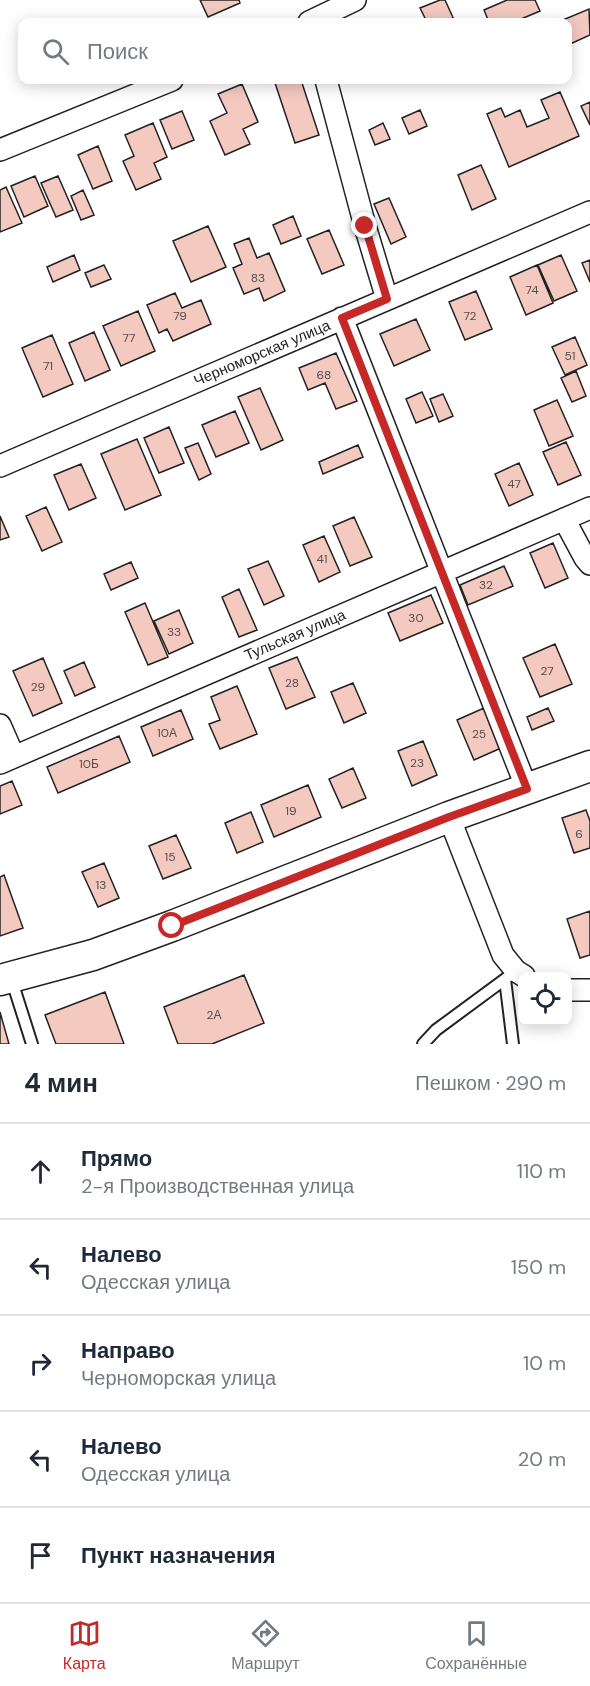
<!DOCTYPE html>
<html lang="ru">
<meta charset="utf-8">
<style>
body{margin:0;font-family:"DM Sans",sans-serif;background:#f6f6f7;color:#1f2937}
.controls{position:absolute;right:18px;bottom:18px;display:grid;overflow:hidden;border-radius:12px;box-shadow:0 3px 15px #0003}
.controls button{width:54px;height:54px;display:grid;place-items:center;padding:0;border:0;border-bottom:2px solid #e0e1e3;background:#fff;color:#1f2937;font:30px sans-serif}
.stop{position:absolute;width:18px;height:18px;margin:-14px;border:4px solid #c62828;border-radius:50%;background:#fff}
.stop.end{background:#c62828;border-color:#fff;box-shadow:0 2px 6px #0008}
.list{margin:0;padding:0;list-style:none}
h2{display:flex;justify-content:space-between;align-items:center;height:78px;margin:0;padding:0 24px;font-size:26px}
h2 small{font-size:20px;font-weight:400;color:#747a83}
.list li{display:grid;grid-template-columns:39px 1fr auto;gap:18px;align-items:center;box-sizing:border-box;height:96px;padding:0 24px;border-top:2px solid #e0e1e3}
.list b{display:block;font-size:22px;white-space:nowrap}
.list p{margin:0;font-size:20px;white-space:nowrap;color:#747a83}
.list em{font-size:20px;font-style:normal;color:#747a83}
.icon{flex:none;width:33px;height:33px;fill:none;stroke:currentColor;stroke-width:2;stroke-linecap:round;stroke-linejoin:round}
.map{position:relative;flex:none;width:590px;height:1044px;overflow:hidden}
.search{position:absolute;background:#fff;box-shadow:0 3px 15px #0003;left:18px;right:18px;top:18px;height:66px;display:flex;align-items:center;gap:15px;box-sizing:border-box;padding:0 21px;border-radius:12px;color:#747a83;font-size:22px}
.sheet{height:558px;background:#fff}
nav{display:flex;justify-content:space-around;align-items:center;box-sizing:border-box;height:84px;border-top:2px solid #e0e1e3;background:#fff;font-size:16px;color:#747a83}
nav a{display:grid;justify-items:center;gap:3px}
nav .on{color:#c62828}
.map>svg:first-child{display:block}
</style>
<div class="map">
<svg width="590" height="1044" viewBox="0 0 590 1044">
<rect width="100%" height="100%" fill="#fff"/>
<path fill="#f3c9c0" stroke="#222" stroke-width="1.5" d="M200,0H239L240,3L208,17Z
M440,0H445L455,22H427L420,8Z
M507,0H535L540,11L514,22H489L484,10Z
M589,9L590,35L568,45V22H558Z
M274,80H301L319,135L295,143Z
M242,84L258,122L243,129L250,144L225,155L210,121L227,113L218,94Z
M560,92L579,136L509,167L487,114L501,108L505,117L520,110L527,127L549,118L541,100Z
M590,102V125L581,106Z
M420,110L427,126L409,134L402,118Z
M182,111L194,140L172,149L160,120Z
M153,123L167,157L154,163L161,179L136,190L123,161L134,156L125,135Z
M383,123L390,139L375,145L369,130Z
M98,146L112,181L93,189L78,155Z
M481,165L496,199L472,210L458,175Z
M35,176L48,206L24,217L11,186Z
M58,176L73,210L56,217L41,183Z
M6,187L22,223L0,232V190Z
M83,190L94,215L81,220L71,196Z
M389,198L406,237L391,244L374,204Z
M293,216L301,236L281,244L273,225Z
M208,226L226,267L191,282L173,241Z
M329,230L344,265L322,274L307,239Z
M249,238L257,258L269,253L285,291L264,301L259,288L244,294L233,268L242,264L234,244Z
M74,255L80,270L53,282L47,267Z
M561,255L577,291L554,301L538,265Z
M590,260V282L582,263Z
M104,265L111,279L91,287L85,273Z
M537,265L553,303L526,315L510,277Z
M476,291L492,329L465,340L449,302Z
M175,293L182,308L201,300L211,324L173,341L167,329L159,333L147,305Z
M138,311L155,351L121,366L103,326Z
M416,319L430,350L394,366L380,334Z
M94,332L110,370L85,381L69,343Z
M52,335L73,384L43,397L22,348Z
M575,337L587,365L565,375L552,347Z
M336,353L357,401L336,409L325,383L308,390L299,368Z
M576,371L586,396L572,402L561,378Z
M260,388L283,440L261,450L238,397Z
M422,392L433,416L416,423L406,399Z
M443,394L453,416L439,422L430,399Z
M557,400L573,436L549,446L534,410Z
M235,411L249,443L216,457L202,425Z
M169,427L184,463L159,473L144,438Z
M137,439L161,495L125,510L101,454Z
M566,442L581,475L558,485L543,452Z
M198,443L211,474L199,480L185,448Z
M358,445L363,457L323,474L319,462Z
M519,463L533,495L509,506L495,474Z
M81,464L96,498L69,510L54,475Z
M46,507L62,542L42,551L26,516Z
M0,516L9,537L0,540Z
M354,517L372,557L350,566L333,526Z
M324,536L340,572L319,582L303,545Z
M553,543L568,578L545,588L530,553Z
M268,561L284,596L264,605L248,569Z
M131,562L138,578L111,590L104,574Z
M504,566L513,586L468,605L460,585Z
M239,589L257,630L239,637L222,597Z
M431,595L443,623L400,641L388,613Z
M145,603L168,657L148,665L125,612Z
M179,610L193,643L169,654L154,621Z
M555,644L572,684L540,697L523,658Z
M297,657L315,697L286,709L269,668Z
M43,658L62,703L33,716L13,671Z
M84,662L95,687L75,696L64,671Z
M353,683L366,713L344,723L331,692Z
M237,686L257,734L220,749L209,724L220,720L211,697Z
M484,708L501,748L474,760L457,720Z
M548,708L554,721L532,730L527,717Z
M181,710L193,739L153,756L141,727Z
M119,736L130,762L58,793L47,767Z
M423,741L437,775L412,786L398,751Z
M353,768L366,798L342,808L329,779Z
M12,781L22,805L0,814V786Z
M308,785L321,817L274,837L261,805Z
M586,810L590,821V848L574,853L562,818Z
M251,812L263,842L237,853L225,823Z
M176,835L191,868L163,879L149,846Z
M104,863L119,898L98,907L82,872Z
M4,875L23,928L0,936V877Z
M590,911V955L580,958L567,919Z
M244,975L264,1023L212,1044H178L164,1007Z
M105,992L124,1044H56L45,1015Z
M0,1012L9,1044H0Z"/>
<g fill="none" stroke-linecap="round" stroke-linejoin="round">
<g stroke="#222" stroke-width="14">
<path id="lane" d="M11,978L32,1044
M505,979L513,1044
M423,1044L436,1030L516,971"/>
</g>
<g stroke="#222" stroke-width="24">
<path id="street" d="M309,22L355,0
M326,80L365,226L387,299
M0,150L172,80
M342,318L527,789
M0,466L590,212
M564,519L585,558L590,564
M0,725L14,757
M0,763L590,508
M449,817L503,955L516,971L524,976
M568,990H590"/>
</g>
<g stroke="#222" stroke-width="33">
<path id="secondary" d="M0,980L93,955L172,926L449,817L590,766"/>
</g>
<use href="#lane" stroke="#fff" stroke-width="10"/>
<use href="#street" stroke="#fff" stroke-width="21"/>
<use href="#secondary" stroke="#fff" stroke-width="30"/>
</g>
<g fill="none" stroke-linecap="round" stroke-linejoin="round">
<path stroke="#c62828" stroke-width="8" d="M172,926L449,817L527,789L342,318L387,299L365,226"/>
</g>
<g text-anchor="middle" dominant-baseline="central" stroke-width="4.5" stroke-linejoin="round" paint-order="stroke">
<g font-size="12" fill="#564c4a">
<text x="258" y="278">83</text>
<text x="532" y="290">74</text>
<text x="180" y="316">79</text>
<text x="470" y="316">72</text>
<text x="129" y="338">77</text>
<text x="570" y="356">51</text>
<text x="48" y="366">71</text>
<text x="324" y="375">68</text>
<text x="514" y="484">47</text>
<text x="322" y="559">41</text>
<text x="486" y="585">32</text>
<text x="416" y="618">30</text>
<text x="174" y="632">33</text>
<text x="547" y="671">27</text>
<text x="292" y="683">28</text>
<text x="38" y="687">29</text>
<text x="167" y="733">10А</text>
<text x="479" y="734">25</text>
<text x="417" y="763">23</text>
<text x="89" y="764">10Б</text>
<text x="291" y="811">19</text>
<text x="579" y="834">6</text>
<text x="170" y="857">15</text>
<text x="101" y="885">13</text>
<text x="214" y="1015">2А</text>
</g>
<g font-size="15" fill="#222" stroke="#fff">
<text transform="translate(262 353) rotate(-23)">Черноморская улица</text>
<text transform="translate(295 635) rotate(-23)">Тульская улица</text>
</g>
</g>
</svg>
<div class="controls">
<button><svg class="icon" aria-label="locate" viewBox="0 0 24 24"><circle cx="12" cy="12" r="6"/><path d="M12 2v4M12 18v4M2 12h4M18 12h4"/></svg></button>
</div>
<div class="stop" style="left:172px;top:926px"></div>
<div class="stop end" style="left:365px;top:226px"></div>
<div class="search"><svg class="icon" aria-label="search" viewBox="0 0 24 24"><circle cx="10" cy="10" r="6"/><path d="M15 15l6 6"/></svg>Поиск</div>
</div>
<section class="sheet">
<h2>4 мин<small>Пешком · 290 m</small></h2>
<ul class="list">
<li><svg class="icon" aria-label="ahead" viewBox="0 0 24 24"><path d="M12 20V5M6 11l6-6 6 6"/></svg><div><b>Прямо</b><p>2-я Производственная улица</p></div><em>110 m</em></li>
<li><svg class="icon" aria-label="left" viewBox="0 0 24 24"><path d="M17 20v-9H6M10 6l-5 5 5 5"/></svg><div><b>Налево</b><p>Одесская улица</p></div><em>150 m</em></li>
<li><svg class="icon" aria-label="right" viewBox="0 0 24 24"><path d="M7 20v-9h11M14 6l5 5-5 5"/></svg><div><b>Направо</b><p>Черноморская улица</p></div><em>10 m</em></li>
<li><svg class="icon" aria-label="left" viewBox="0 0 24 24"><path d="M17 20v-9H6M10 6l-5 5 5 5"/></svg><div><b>Налево</b><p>Одесская улица</p></div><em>20 m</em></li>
<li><svg class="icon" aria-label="arrive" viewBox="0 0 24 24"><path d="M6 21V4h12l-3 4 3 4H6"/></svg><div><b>Пункт назначения</b></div></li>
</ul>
</section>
<nav>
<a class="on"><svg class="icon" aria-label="map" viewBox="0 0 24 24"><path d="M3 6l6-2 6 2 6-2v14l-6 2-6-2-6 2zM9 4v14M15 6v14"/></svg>Карта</a>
<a><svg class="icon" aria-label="directions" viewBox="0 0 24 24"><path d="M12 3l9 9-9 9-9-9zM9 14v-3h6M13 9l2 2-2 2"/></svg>Маршрут</a>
<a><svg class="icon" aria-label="saved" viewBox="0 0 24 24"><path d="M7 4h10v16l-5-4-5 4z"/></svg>Сохранённые</a>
</nav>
